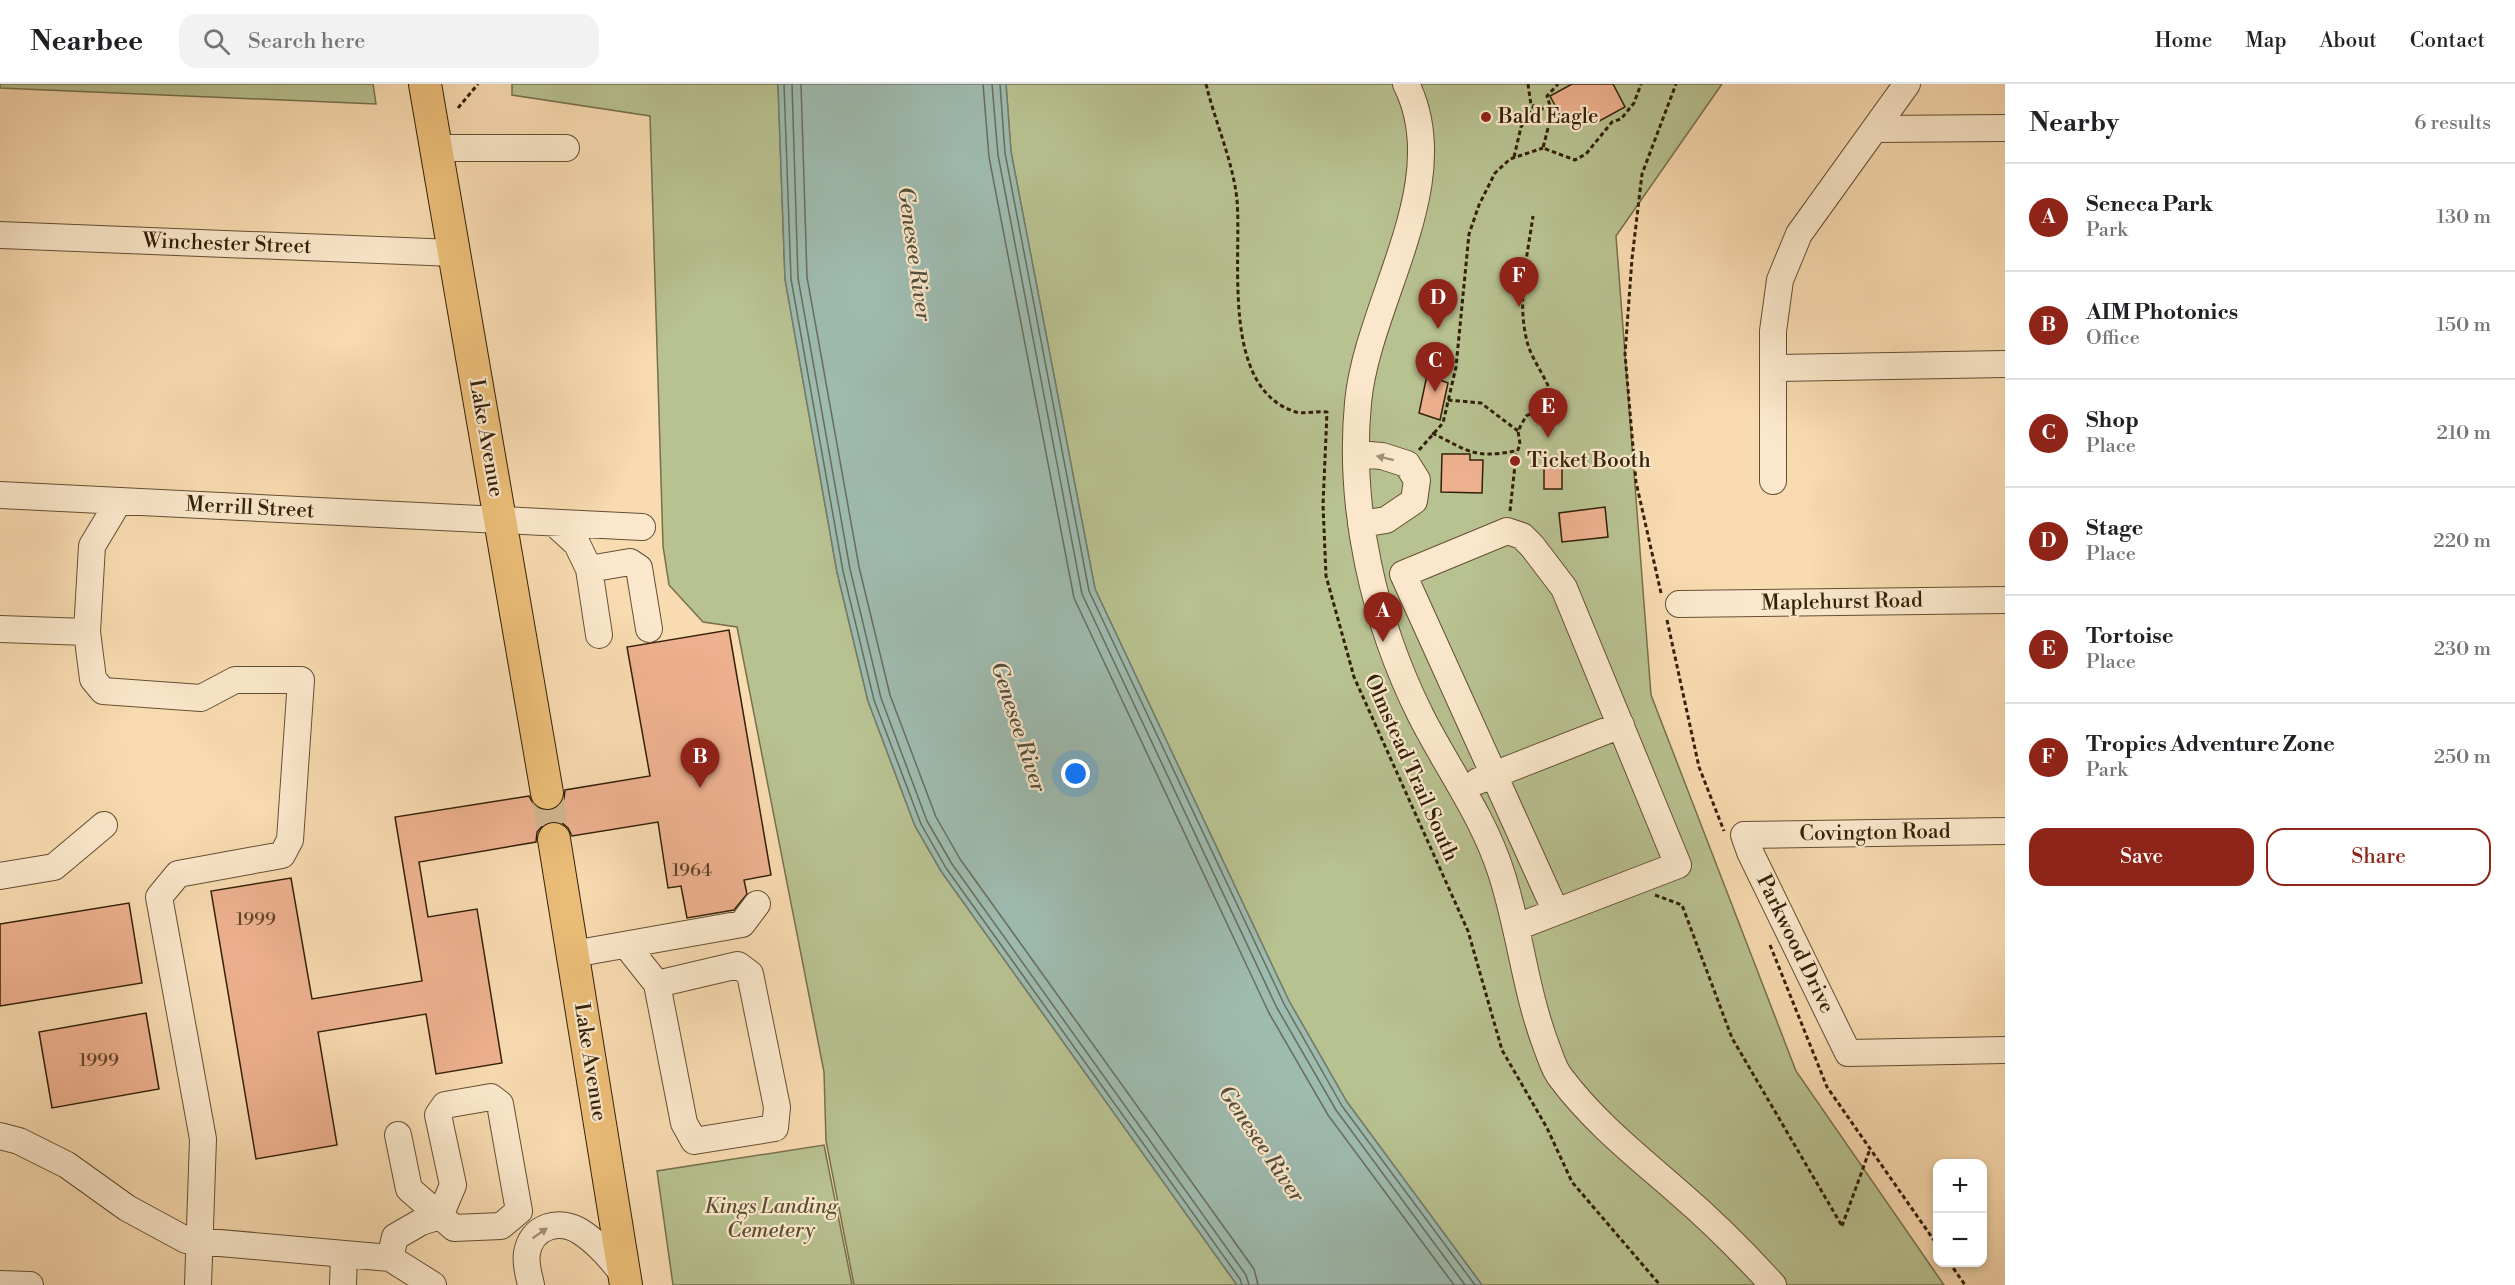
<!DOCTYPE html>
<meta charset="utf-8">
<style>
body{margin:0;font-family:"Libre Bodoni",serif;background:#f2f2f2;color:#202124}
.controls{position:absolute;right:18px;bottom:18px;display:grid;overflow:hidden;border-radius:12px;box-shadow:0 3px 9px #0003}
.controls button{width:54px;height:54px;display:grid;place-items:center;padding:0;border:0;border-bottom:2px solid #e0e0e0;background:#fff;color:#202124;font:30px sans-serif}
.you{position:absolute;left:1076px;top:690px;width:21px;height:21px;margin:-15px;border:4px solid #fff;border-radius:50%;background:#1a73e8;box-shadow:0 0 0 9px #1a73e833}
.badge{display:grid;place-items:center;width:39px;height:39px;border-radius:50%;background:#8f2418;color:#fff;font-size:20px;font-weight:700}
.pin{position:absolute;translate:-50% -50px;filter:drop-shadow(0 2px 3px #0008)}
.pin::after{content:'';position:absolute;top:32px;width:21px;height:18px;background:inherit;clip-path:polygon(0 0,100% 0,50% 100%)}
.list{margin:0;padding:0;list-style:none}
h2{display:flex;justify-content:space-between;align-items:center;height:78px;margin:0;padding:0 24px;font-size:26px}
h2 small{font-size:20px;font-weight:400;color:#757577}
.list li{display:grid;grid-template-columns:39px 1fr auto;gap:18px;align-items:center;box-sizing:border-box;height:108px;padding:0 24px;border-top:2px solid #e0e0e0}
.list b{display:block;font-size:22px;white-space:nowrap}
.list p{margin:0;font-size:20px;white-space:nowrap;color:#757577}
.list em{font-size:20px;font-style:normal;color:#757577}
.actions{display:flex;gap:12px;padding:18px 24px}
.actions a{flex:1;padding:14px 0;border:2px solid #8f2418;border-radius:18px;text-align:center;font-size:21px;color:#8f2418}
.actions .main{background:#8f2418;color:#fff}
.icon{flex:none;width:33px;height:33px;fill:none;stroke:currentColor;stroke-width:2;stroke-linecap:round;stroke-linejoin:round}
.map{position:relative;flex:none;width:2005px;height:1201px;overflow:hidden}
header{display:flex;align-items:center;gap:36px;box-sizing:border-box;height:84px;padding:0 30px;background:#fff;border-bottom:2px solid #e0e0e0}
header strong{font-size:28px}
nav{display:flex;gap:33px;margin-inline-start:auto;font-size:21px}
.search{width:420px;height:54px;background:#f2f2f2;display:flex;align-items:center;gap:15px;box-sizing:border-box;padding:0 21px;border-radius:18px;color:#757577;font-size:22px}
main{display:flex}
aside{flex:1;background:#fff}
.map>svg:first-child{display:block}
</style>
<header>
<strong>Nearbee</strong>
<div class="search"><svg class="icon" aria-label="search" viewBox="0 0 24 24"><circle cx="10" cy="10" r="6"/><path d="M15 15l6 6"/></svg>Search here</div>
<nav><a>Home</a><a>Map</a><a>About</a><a>Contact</a></nav>
</header>
<main>
<div class="map">
<svg width="2005" height="1201" viewBox="0 0 2005 1201">
<rect width="100%" height="100%" fill="#f9dbb1"/>
<filter id="stains"><feTurbulence type="fractalNoise" baseFrequency=".00333" numOctaves="4"/><feColorMatrix values="0 0 0 0 .2 0 0 0 0 .09 0 0 0 0 .02 0 0 0 .5 -.17"/></filter>
<radialGradient id="worn" r=".72"><stop offset=".6" stop-color="#630" stop-opacity="0"/><stop offset="1" stop-color="#630" stop-opacity=".3"/></radialGradient>
<path fill="#b8c190" stroke="#76704c" stroke-width="1.5" d="M0,0H373L376,20L0,4Z
M512,0H778L785,195L837,488L868,617L915,742L941,787L1237,1201H854L826,1057L824,988L737,543L703,538L669,501L663,462L650,32L512,11Z
M1006,0H1722L1616,152L1651,611L1796,987L1944,1201H1482L1347,1018L1289,917L1095,505L1011,68Z
M824,1061L852,1201H673L657,1087Z"/>
<path fill="#9ebbb0" stroke="#737d6d" stroke-width="1.5" d="M778,0H1006L1011,68L1095,505L1289,917L1347,1018L1482,1201H1237L941,787L915,742L868,617L837,488L785,195Z"/>
<g fill="none" stroke-linecap="round" stroke-linejoin="round">
<path stroke="#686e5c" stroke-width="1.5" d="M784,0L791,195L843,487L874,616L921,740L946,784L1240,1195L1242,1201
M792,0L798,194L850,485L881,614L927,737L952,780L1246,1191L1249,1201
M801,0L807,193L859,483L890,611L936,733L960,775L1254,1185L1258,1201
M983,0L989,73L1074,514L1269,929L1328,1031L1454,1201
M992,0L998,71L1082,510L1277,924L1336,1026L1465,1201
M1000,0L1005,69L1089,507L1284,920L1342,1022L1475,1201"/>
</g>
<path fill="#eeb18f" stroke="#332009" stroke-width="1.5" d="M1572,0H1613L1625,23L1594,40L1587,26L1564,38L1550,12Z
M1427,291L1448,299L1440,336L1419,329Z
M1442,370H1470V376H1483L1482,409L1441,408Z
M1544,382H1562V405H1544Z
M1605,423L1608,453L1562,458L1559,429Z
M729,546L771,791L744,796L747,810L734,826L687,834L681,802L668,804L658,738L572,752L568,744L561,738L551,737L543,741L537,748L536,758L419,778L428,833L477,825L502,979L436,990L426,930L318,948L337,1061L256,1075L211,807L291,794L312,915L422,897L395,733L529,712L534,721L541,726L549,727L559,722L564,715L565,706L650,692L627,563Z
M129,819L142,899L0,922V840Z
M146,929L159,1005L52,1024L39,948Z"/>
<g fill="none" stroke-linecap="round" stroke-linejoin="round">
<path stroke="#d1b68f" stroke-width="32" stroke-dasharray="32 16" stroke-linecap="butt" d="M547,709L554,755"/>
<g stroke="#644f33" stroke-width="28">
<path id="minor" d="M1406,0C1456,99 1367,218 1358,319C1348,425 1374,538 1421,632C1448,685 1483,732 1501,788C1520,846 1525,907 1547,964C1551,974 1554,986 1561,994C1594,1038 1636,1071 1677,1107C1711,1136 1743,1168 1773,1201
M1875,45L2005,44
M436,64H566
M0,151L454,169
M1773,284L2005,280
M1356,370L1382,372L1407,380L1417,396L1414,417L1386,436L1361,440
M1773,397V247L1780,196L1799,150L1907,0
M0,411L642,443
M554,439L577,460L589,485L599,551
M589,485L630,478L639,484L649,545
M1679,520L2005,516
M0,545L87,548L92,462L119,417
M87,548L93,595L103,607L201,614L235,596H301L290,756L282,771L178,790L159,813L203,1055L198,1201
M1478,697L1621,641
M2005,747L1744,751L1750,768L1848,969L2005,966
M0,792L54,783L104,741
M1517,843L1678,781L1564,504L1532,462L1522,452L1507,447L1403,490L1556,828
M626,861L657,900L684,1039L694,1057L775,1044L777,1023L750,890L738,881L657,900
M573,870L742,840L757,820
M398,1051L409,1105L454,1144L501,1142L519,1127L500,1020L491,1013L445,1021L438,1031L453,1101L440,1132
M0,1052L19,1057L67,1081L127,1124L186,1156L390,1174
M0,1200L30,1201
M343,1201L344,1170
M433,1201L390,1174L395,1153L421,1138L440,1132
M531,1201C529,1191 525,1180 527,1169C531,1142 560,1134 581,1148C598,1159 611,1175 624,1191"/>
</g>
<g stroke="#332009" stroke-width="34">
<path id="major" d="M425,0L547,709
M554,755L626,1201"/>
</g>
<path stroke="#332009" stroke-width="3" stroke-dasharray="4.5 3" stroke-linecap="butt" d="M1206,0C1215,38 1233,77 1237,116C1242,175 1220,305 1296,328C1304,330 1317,327 1327,328L1323,421L1326,492L1354,593L1468,847L1502,966L1547,1044L1572,1098L1660,1201
M1528,0L1531,21L1552,28L1543,64L1575,76L1586,70L1612,38L1621,35L1634,19L1641,0
M458,24L478,0
M1552,28L1547,12L1558,0
M1514,73L1521,43L1534,22
M1448,316L1481,319L1518,347
M1432,349C1469,367 1473,375 1515,367
M1419,366L1443,339L1456,283L1469,150L1479,121L1495,89L1510,75L1543,64
M1515,374L1520,360L1518,347L1526,332L1546,323L1552,312C1547,295 1534,279 1528,261C1516,219 1527,174 1533,132
M1510,427L1515,381
M1661,509L1636,398L1625,270L1632,175L1642,90L1676,0
M1667,536L1699,683L1724,747
M1655,811L1682,821L1732,954L1842,1142
M1770,861L1827,1003L1938,1162
M1842,1142L1870,1065
M1949,1178L1965,1201"/>
<use href="#minor" stroke="#fbe8cc" stroke-width="26"/>
<use href="#major" stroke="#ecbe78" stroke-width="32"/>
</g>
<defs><path id="oneway-solid" d="M-6-.8H1V-3.2L6.5 0L1 3.2V.8H-6Z" transform="scale(1.5)"/></defs>
<g fill="#a18e74">
<use href="#oneway-solid" transform="translate(1385 374) rotate(-166)"/>
<use href="#oneway-solid" transform="translate(540 1149) rotate(-35)"/>
</g>
<g fill="#8f2418" stroke="#fbe8cc" stroke-width="2">
<circle cx="1486" cy="33" r="6"/>
<circle cx="1515" cy="377" r="6"/>
</g>
<g text-anchor="middle" dominant-baseline="central" stroke-width="4.5" stroke-linejoin="round" paint-order="stroke">
<g font-size="18" fill="#62442a">
<text x="692" y="786">1964</text>
<text x="256" y="835">1999</text>
<text x="99" y="976">1999</text>
</g>
<g font-size="21" fill="#332009" stroke="#fbe8cc" text-anchor="start">
<text x="1498" y="33">Bald Eagle</text>
<text x="1527" y="377">Ticket Booth</text>
</g>
<g font-size="21" fill="#332009" stroke="#fbe8cc">
<text transform="translate(227 160) rotate(2)">Winchester Street</text>
<text transform="translate(486 354) rotate(80)">Lake Avenue</text>
<text transform="translate(250 424) rotate(3)">Merrill Street</text>
<text transform="translate(1842 518) rotate(-1)">Maplehurst Road</text>
<text transform="translate(1411 684) rotate(66)">Olmstead Trail South</text>
<text transform="translate(1875 749) rotate(-1)">Covington Road</text>
<text transform="translate(1795 860) rotate(64)">Parkwood Drive</text>
<text transform="translate(590 978) rotate(81)">Lake Avenue</text>
</g>
<g font-size="21" font-style="italic" fill="#5b5032" stroke="#fbe8cc">
<text x="771" y="1123">Kings Landing<tspan x="771" dy="24">Cemetery</tspan></text>
</g>
<g font-size="22" font-style="italic" fill="#534e3b" stroke="#fbe8cc">
<text transform="translate(914 170) rotate(82)">Genesee River</text>
<text transform="translate(1018 643) rotate(72)">Genesee River</text>
<text transform="translate(1261 1060) rotate(56)">Genesee River</text>
</g>
</g>
<rect width="100%" height="100%" filter="url(#stains)"/>
<rect width="100%" height="100%" fill="url(#worn)"/>
</svg>
<div class="controls">
<button>+</button>
<button>−</button>
</div>
<div class="you"></div>
<div class="pin badge" style="left:1383px;top:558px">A</div>
<div class="pin badge" style="left:700px;top:704px">B</div>
<div class="pin badge" style="left:1435px;top:308px">C</div>
<div class="pin badge" style="left:1438px;top:245px">D</div>
<div class="pin badge" style="left:1548px;top:354px">E</div>
<div class="pin badge" style="left:1519px;top:223px">F</div>
</div>
<aside>
<h2>Nearby<small>6 results</small></h2>
<ul class="list">
<li><span class="badge">A</span><div><b>Seneca Park</b><p>Park</p></div><em>130 m</em></li>
<li><span class="badge">B</span><div><b>AIM Photonics</b><p>Office</p></div><em>150 m</em></li>
<li><span class="badge">C</span><div><b>Shop</b><p>Place</p></div><em>210 m</em></li>
<li><span class="badge">D</span><div><b>Stage</b><p>Place</p></div><em>220 m</em></li>
<li><span class="badge">E</span><div><b>Tortoise</b><p>Place</p></div><em>230 m</em></li>
<li><span class="badge">F</span><div><b>Tropics Adventure Zone</b><p>Park</p></div><em>250 m</em></li>
</ul>
<div class="actions"><a class="main">Save</a><a>Share</a></div>
</aside>
</main>
